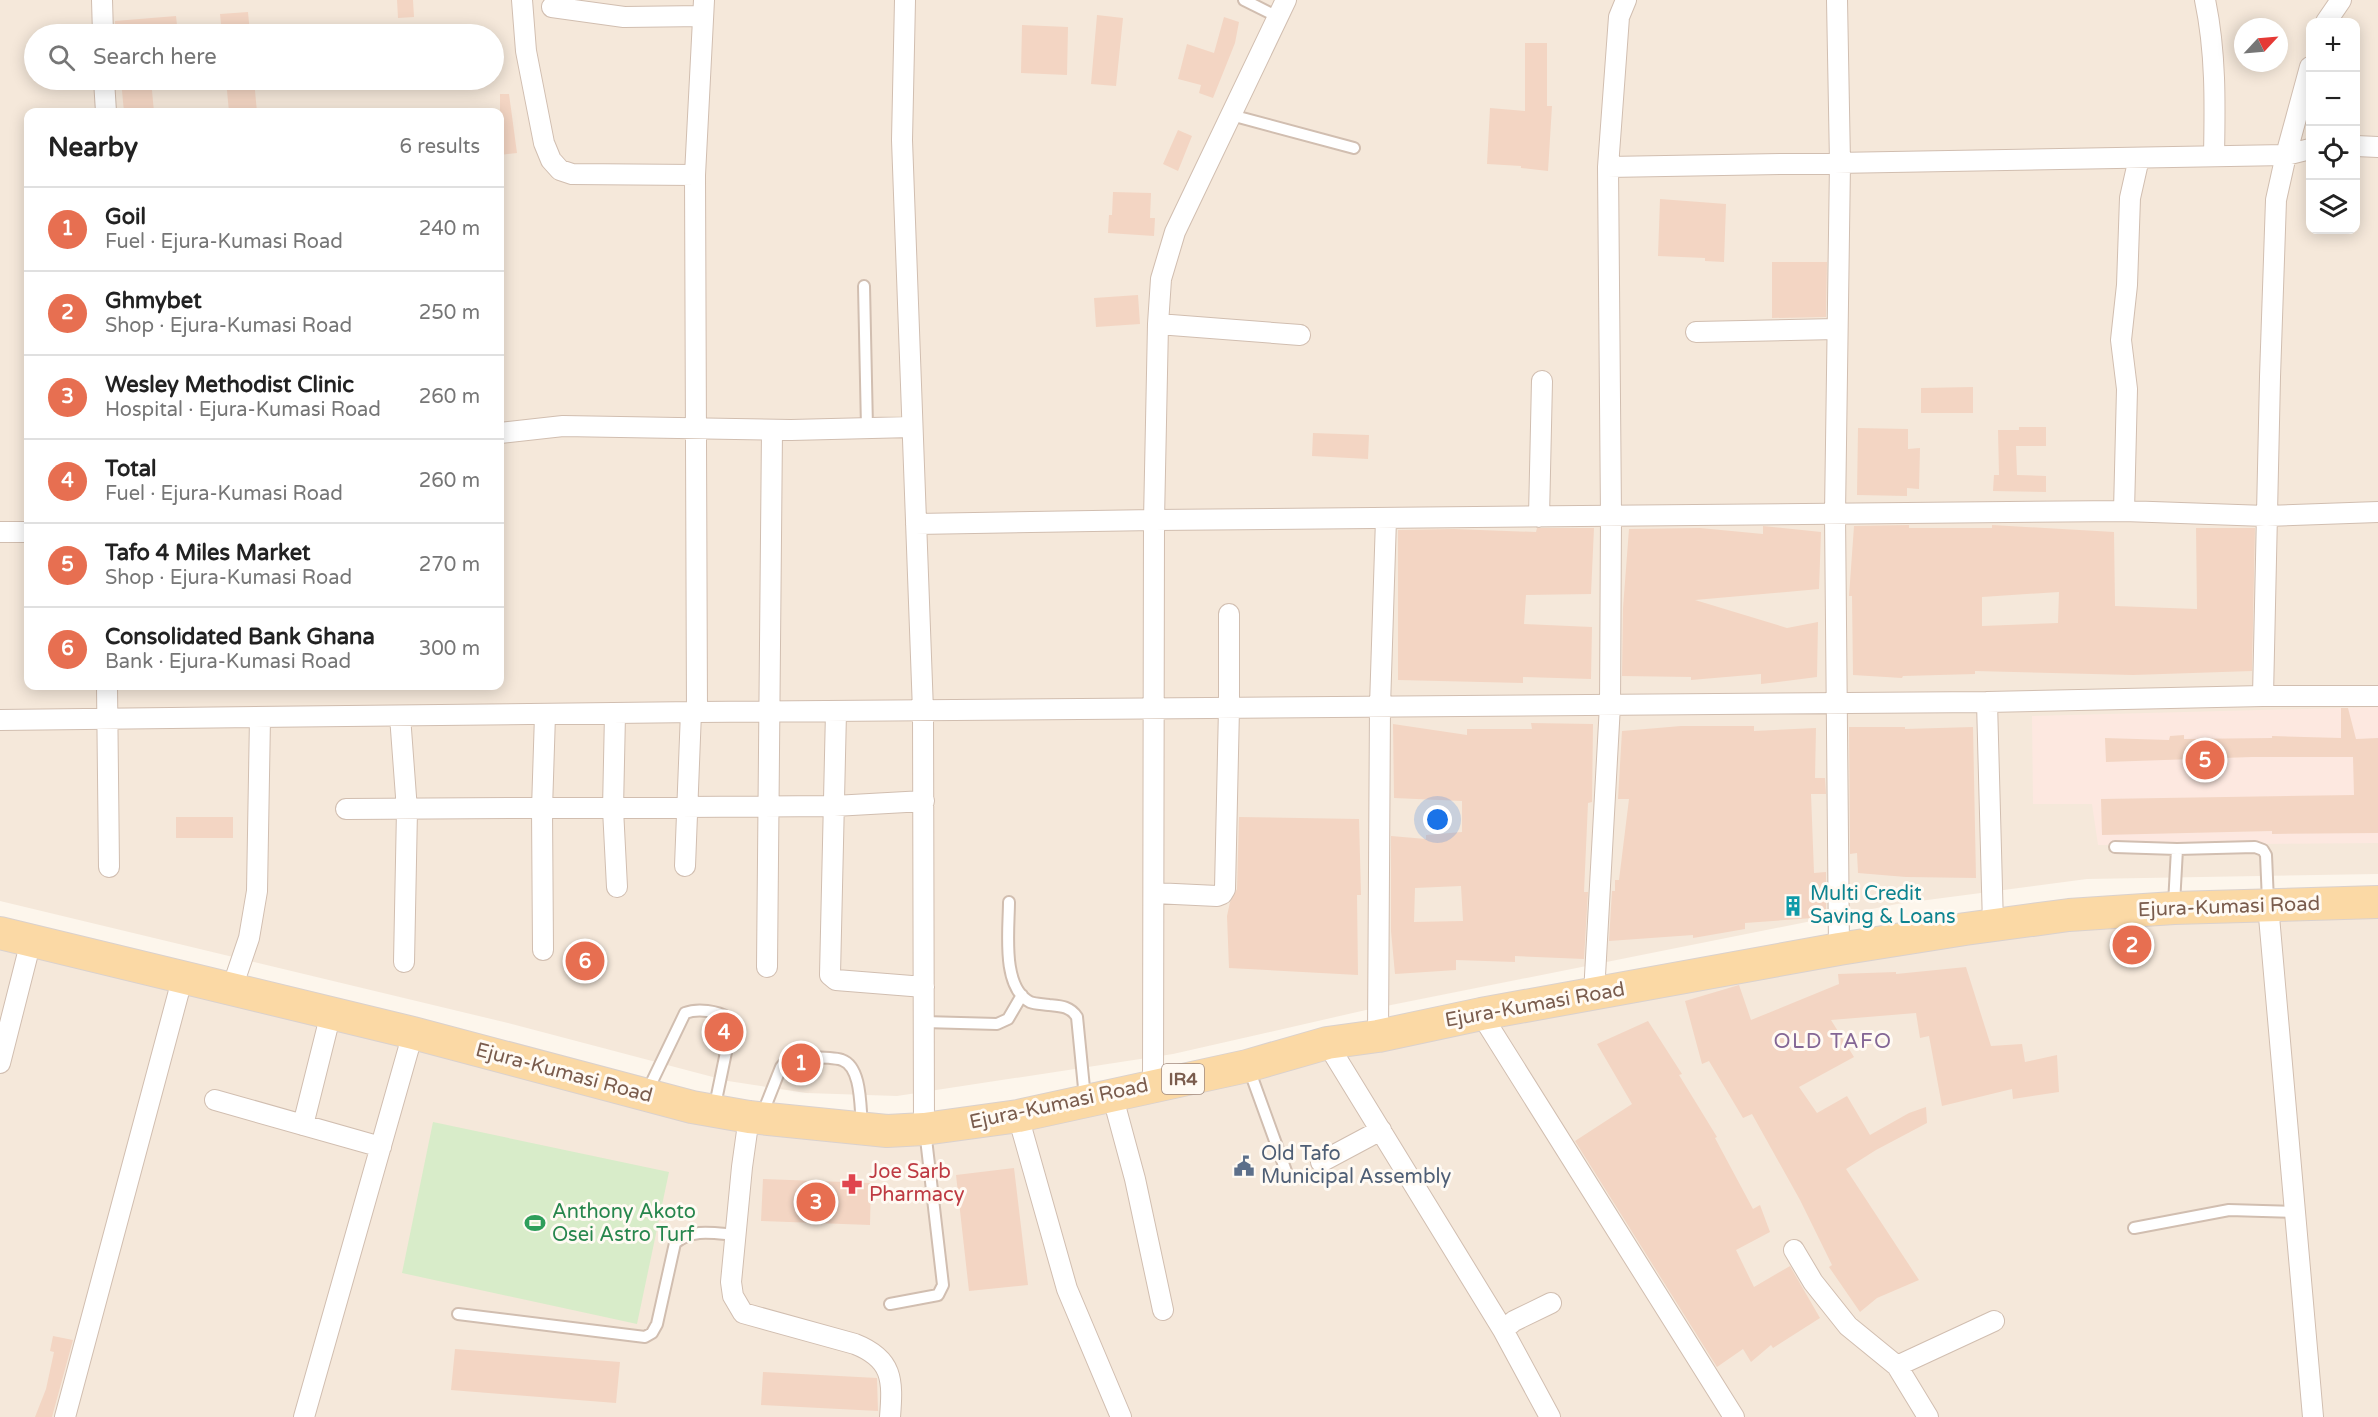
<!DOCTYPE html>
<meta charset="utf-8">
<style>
body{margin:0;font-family:"Varela Round",sans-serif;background:#f6f6f6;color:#222}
.controls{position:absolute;right:18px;top:18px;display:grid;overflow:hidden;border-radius:12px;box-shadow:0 3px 15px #0003}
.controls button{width:54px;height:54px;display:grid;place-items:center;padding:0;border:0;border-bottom:2px solid #e0e0e0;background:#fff;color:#222;font:30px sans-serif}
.compass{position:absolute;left:2234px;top:18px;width:54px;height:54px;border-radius:50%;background:#fff;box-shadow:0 3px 15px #0003;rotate:64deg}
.you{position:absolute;left:1438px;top:820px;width:21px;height:21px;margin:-15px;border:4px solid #fff;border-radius:50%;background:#1a73e8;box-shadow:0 0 0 9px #1a73e833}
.badge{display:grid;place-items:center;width:39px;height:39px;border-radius:50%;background:#e76f51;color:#fff;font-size:20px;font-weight:700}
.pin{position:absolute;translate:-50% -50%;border:3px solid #fff;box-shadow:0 2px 6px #0006}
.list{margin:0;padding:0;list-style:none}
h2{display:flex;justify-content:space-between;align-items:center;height:78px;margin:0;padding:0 24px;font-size:26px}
h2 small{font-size:20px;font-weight:400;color:#767676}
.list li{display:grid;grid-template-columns:39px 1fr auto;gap:18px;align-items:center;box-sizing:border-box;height:84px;padding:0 24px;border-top:2px solid #e0e0e0}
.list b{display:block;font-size:22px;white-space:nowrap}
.list p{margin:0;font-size:20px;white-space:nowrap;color:#767676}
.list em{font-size:20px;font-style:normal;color:#767676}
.icon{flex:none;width:33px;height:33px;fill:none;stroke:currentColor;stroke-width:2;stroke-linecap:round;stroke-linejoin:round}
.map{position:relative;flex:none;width:2378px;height:1417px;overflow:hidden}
.search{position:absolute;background:#fff;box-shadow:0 3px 15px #0003;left:24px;top:24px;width:480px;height:66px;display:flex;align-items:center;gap:15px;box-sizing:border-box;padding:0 21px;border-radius:33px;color:#767676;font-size:22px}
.panel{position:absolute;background:#fff;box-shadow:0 3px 15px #0003;left:24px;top:108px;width:480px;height:582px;border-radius:12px}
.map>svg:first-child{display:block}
</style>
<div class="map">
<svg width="2378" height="1417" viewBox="0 0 2378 1417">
<rect width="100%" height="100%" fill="#fdf6ec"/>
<path fill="#f5e8da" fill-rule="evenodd" d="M0,0H2378V874L2087,879L1897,904L1366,1010L1173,1054L897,1096L806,1093L728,1081L508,1023L0,901ZM2310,22H2356V230H2310ZM2243,27H2279V63H2243ZM34,34H494V80H34ZM28,112H500V686H28Z
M2378,905V1417H0V940L870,1135L1846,946Z"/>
<path fill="#fde8e0" d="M2378,707V843L2098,845L2092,804H2033L2032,716Z"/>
<path fill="#d8ecc9" d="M433,1122L669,1172L637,1324L402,1273Z"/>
<path fill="#f3d5c3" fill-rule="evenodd" d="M397,0H413L414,17L398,18Z
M248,12L250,34H222L220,14Z
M1097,15L1123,18L1116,86L1091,84Z
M176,16L178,34H115V21Z
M1224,17L1239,22L1235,43L1213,98L1199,93L1201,85L1178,79L1187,44L1214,53Z
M1022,25L1068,27L1067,75L1021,73Z
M1525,43H1547V106H1552L1548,171L1521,168V166L1487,164L1490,108L1525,111Z
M121,80H151L154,112H124Z
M226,80H254L257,112H229Z
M500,94H509L517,153L500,155Z
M1178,130L1192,136L1178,171L1163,164Z
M1113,192L1151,193L1150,218H1155L1154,236L1108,233L1109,215H1112Z
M1660,199L1726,204L1724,262L1705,261V258L1658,256Z
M1772,262H1827L1826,317L1772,318Z
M1138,295L1140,324L1096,327L1094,298Z
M1973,387V413H1921V388Z
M2019,427H2046V446H2016L2017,475L2046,476V492L1993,491L1994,475H1999L1998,430H2019Z
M1858,428L1908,429V449L1920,448L1919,489L1907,488V496L1857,495Z
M1313,433L1369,435L1368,459L1312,456Z
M1909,525V528H1992V525L2114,532L2115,606L2197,609L2196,528H2255L2252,671L2133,675L1975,671V674L1903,676L1902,678L1853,675L1852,596H1849L1854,526ZM2059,592L2058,623L1982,626V597Z
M1763,526L1821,532L1819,589L1695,600L1787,628L1818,622L1817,677L1761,684V674L1691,680V677L1622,676L1623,608L1629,529L1700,528L1763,534Z
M1537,528H1594L1591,594L1526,595L1524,624L1592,627L1591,679L1523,677V683L1398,680V530L1454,529L1536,532Z
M2341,708H2348L2356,739L2378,738V833L2272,834V831L2102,835L2101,799L2354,795L2353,757H2252L2106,762L2105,738L2169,740L2170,736L2184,735V739L2272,738V736L2341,738Z
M1531,723L1593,724L1592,802L1588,803L1584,892H1588L1584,959L1515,956V962L1456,960V970L1395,974L1391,931V836L1426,839V835L1462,832V801L1394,798L1393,724L1467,735V729H1532ZM1461,886L1463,921L1414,922L1415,888Z
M1681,726H1754V731L1816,728L1815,778H1825L1826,794H1811L1814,873L1826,872V917L1745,923V929L1693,938V935L1609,941L1612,891H1615V880H1619L1629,799H1618L1622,731Z
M1849,727H1905V729L1973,727L1976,878L1906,877L1858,873L1857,853L1850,854Z
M176,817H233V838H176Z
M1239,817L1359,819L1361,895H1357L1358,975L1229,968L1227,916L1230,902L1237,889Z
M1966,967L1991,1046L2022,1044L2025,1062L2057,1055L2059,1092L2013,1099L2012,1089L1942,1106L1929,1036L1920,1038L1916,1013L1831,1020L1854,1057L1799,1087L1817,1113L1847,1096L1870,1135L1909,1113L1926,1107L1927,1123L1876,1150L1846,1169L1919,1280L1877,1298L1860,1312L1829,1267L1832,1265L1800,1200L1752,1114L1743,1118L1709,1061L1702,1064L1685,1001L1739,985L1751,1020L1839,984L1838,974L1896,972V974Z
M1648,1021L1682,1074L1679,1075L1717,1137L1715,1138L1753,1209L1760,1205L1770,1232L1736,1250L1754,1287L1790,1266L1820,1318L1773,1348L1771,1345L1751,1362L1743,1349L1717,1367L1575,1141L1632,1104L1597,1044Z
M1014,1168L1028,1285L969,1291L956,1175Z
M763,1179L871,1183L870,1225L761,1221Z
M53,1336L73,1340L52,1417H35L46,1389L54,1352L50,1351Z
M455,1349L620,1362L616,1403L451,1390Z
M763,1372L877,1378L878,1411L761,1405Z"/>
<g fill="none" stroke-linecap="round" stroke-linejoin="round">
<g stroke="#d1beb0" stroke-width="14">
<path id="service" d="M1244,0L1278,17
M1231,115L1354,148
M864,286L867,428
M2115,847L2177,849L2255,847L2263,850L2266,855L2268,901
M1009,902C1009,929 1001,987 1030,1002C1035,1004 1043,1004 1049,1005C1060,1006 1070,1006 1077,1017L1085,1098
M2174,904L2177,849
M924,1022L997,1024L1008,1019L1022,995
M1249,1069L1287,1174
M647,1092L685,1013C698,1008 717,1011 729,1018L731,1028L714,1110
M762,1115L781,1067L790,1057C805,1058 829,1056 842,1060C862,1067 860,1108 862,1125
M2134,1228L2229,1210L2295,1212
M890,1304L938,1295L943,1285L925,1130
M458,1314L645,1337L652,1333L657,1324L675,1243C693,1228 713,1233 735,1235"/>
</g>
<g stroke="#d1beb0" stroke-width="22">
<path id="minor" d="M102,0L103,34
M522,0L526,51L544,143L551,160L560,170L572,174L695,175
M905,0L902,140L923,711L924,1129
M1837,0L1840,163L1835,514L1839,949
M2205,0C2216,52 2215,104 2214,156
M552,7L624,17L703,16
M2326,22L2341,0
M104,80L106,112
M2356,146L2378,147
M1608,167L2286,155L2310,149
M1158,324L1300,335
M1696,332L1837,329
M500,433L563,426L791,430L912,427
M2124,511L2127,389L2121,340L2127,285L2130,198L2139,158
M1539,517L1542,381
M916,524L1154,520L2124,511L2266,516L2378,512
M0,532H28
M107,686L109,867
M2263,696L2270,377L2276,200L2286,155L2310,67
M1987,702L1993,925
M697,712L695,175L704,0
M836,712L830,975L836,980L924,987
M615,714L613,809L617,887
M400,716L407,810L404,962
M0,720L697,712L1987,702L2263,696H2378
M346,809L834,806L924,801
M685,866L691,712
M1154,893L1217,896L1222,894L1225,889L1229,708V614
M2268,905L2313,1417
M543,950L542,809L545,715
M767,967L772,430
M232,988L249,938L257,891L260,718
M1594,994L1610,705L1611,516L1608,167L1619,17L1626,0
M1481,1014L1734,1417
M1378,1036L1380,706L1386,519
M1327,1043L1503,1330
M0,1063L31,941
M1153,1085L1154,520L1158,324L1161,279L1175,232L1286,0
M1112,1094L1135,1179L1163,1310
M215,1100L381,1147
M1018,1116L1067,1289L1121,1417
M749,1117L742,1167L731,1282L733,1296L743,1313L855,1344C893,1359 893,1380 890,1417
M303,1125L331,1013
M1321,1162L1381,1130
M1794,1250L1813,1282L1848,1326L1897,1366
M65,1417L183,976
M304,1417L413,1033
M1550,1417L1503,1330L1514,1321L1551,1303
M1928,1417L1897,1366L1994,1321"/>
</g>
<g stroke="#dad1cd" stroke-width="34">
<path id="primary" d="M0,933L413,1033L692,1107L749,1117L887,1131L924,1129L1018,1116L1247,1066L1327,1043L1378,1036L1481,1014L1839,949L1965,929L2069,915L2174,908L2378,902"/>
</g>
<use href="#service" stroke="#fff" stroke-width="10"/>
<use href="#minor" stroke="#fff" stroke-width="20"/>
<use href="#primary" stroke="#fbd9a5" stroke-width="32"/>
</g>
<defs>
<g id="building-bare" transform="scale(1.62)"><path d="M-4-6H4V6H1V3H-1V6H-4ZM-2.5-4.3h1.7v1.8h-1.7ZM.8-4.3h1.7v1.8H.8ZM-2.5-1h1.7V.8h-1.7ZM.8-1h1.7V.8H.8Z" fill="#0f9aa8" stroke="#fffaf3" stroke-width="2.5" paint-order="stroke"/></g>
<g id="civic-bare" transform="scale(1.62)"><path d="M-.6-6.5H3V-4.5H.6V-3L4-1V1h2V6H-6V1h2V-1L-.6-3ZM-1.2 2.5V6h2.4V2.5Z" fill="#5c6f8a" stroke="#fffaf3" stroke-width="2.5" paint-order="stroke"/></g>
<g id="pharmacy-bare" transform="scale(1.62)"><path d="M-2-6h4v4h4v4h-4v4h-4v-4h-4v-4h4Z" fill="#e0444e" stroke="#fffaf3" stroke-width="2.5" paint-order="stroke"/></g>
<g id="stadium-bare" transform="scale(1.62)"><path d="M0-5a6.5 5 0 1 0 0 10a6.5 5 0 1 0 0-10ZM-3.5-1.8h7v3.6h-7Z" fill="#2e9e5b" stroke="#fffaf3" stroke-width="2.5" paint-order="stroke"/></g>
</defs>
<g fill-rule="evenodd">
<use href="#building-bare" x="1793" y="906"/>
<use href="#civic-bare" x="1244" y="1166"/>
<use href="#pharmacy-bare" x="852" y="1184"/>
<use href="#stadium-bare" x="535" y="1223"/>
</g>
<g text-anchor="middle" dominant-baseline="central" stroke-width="6" stroke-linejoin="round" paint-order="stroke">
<rect fill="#fffaf3" stroke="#a28b7f" stroke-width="1.5" x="1162" y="1064" width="42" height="30" rx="4.5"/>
<g font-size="18" font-weight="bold" fill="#7a5c4d">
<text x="1183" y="1079">IR4</text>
</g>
<g font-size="20" fill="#0d838f" stroke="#fffaf3" text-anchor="start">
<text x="1810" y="894">Multi Credit<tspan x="1810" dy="23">Saving &amp; Loans</tspan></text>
</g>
<g font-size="20" fill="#7a5c4d" stroke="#fffaf3">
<text transform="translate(2229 907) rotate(-2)">Ejura-Kumasi Road</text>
<text transform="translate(1535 1005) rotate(-10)">Ejura-Kumasi Road</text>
<text transform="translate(564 1073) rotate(15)">Ejura-Kumasi Road</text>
<text transform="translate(1059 1104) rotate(-12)">Ejura-Kumasi Road</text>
</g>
<g font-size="20" fill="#4e5e75" stroke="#fffaf3" text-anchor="start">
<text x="1261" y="1154">Old Tafo<tspan x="1261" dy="23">Municipal Assembly</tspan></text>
</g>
<g font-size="20" fill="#be3a42" stroke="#fffaf3" text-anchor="start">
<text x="869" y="1172">Joe Sarb<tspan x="869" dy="23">Pharmacy</tspan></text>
</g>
<g font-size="20" fill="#27864d" stroke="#fffaf3" text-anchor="start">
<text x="552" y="1212">Anthony Akoto<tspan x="552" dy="23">Osei Astro Turf</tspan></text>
</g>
<g font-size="21" letter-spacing="1.5" fill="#846695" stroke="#fffaf3">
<text x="1833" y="1041">OLD TAFO</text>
</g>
</g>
</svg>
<div class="controls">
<button>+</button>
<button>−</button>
<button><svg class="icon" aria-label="locate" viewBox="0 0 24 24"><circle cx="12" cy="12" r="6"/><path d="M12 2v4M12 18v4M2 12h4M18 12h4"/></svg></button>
<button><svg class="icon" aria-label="layers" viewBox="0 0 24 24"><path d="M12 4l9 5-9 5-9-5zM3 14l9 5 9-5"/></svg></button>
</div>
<svg class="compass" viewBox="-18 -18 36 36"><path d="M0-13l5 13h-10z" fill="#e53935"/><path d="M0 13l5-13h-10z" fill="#767676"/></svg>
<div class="you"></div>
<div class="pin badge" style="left:801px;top:1063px">1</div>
<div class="pin badge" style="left:2132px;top:945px">2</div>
<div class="pin badge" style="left:816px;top:1202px">3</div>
<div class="pin badge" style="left:724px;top:1032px">4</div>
<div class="pin badge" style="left:2205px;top:760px">5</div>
<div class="pin badge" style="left:585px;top:961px">6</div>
<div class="search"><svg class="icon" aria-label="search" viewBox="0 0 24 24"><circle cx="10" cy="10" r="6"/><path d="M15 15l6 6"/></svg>Search here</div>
<section class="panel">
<h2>Nearby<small>6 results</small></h2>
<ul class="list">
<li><span class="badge">1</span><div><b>Goil</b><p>Fuel · Ejura-Kumasi Road</p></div><em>240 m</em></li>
<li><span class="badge">2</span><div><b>Ghmybet</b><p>Shop · Ejura-Kumasi Road</p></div><em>250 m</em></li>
<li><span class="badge">3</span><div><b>Wesley Methodist Clinic</b><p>Hospital · Ejura-Kumasi Road</p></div><em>260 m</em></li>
<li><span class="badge">4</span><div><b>Total</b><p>Fuel · Ejura-Kumasi Road</p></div><em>260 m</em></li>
<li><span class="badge">5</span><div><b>Tafo 4 Miles Market</b><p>Shop · Ejura-Kumasi Road</p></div><em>270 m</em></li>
<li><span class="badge">6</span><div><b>Consolidated Bank Ghana</b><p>Bank · Ejura-Kumasi Road</p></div><em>300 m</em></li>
</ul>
</section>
</div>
